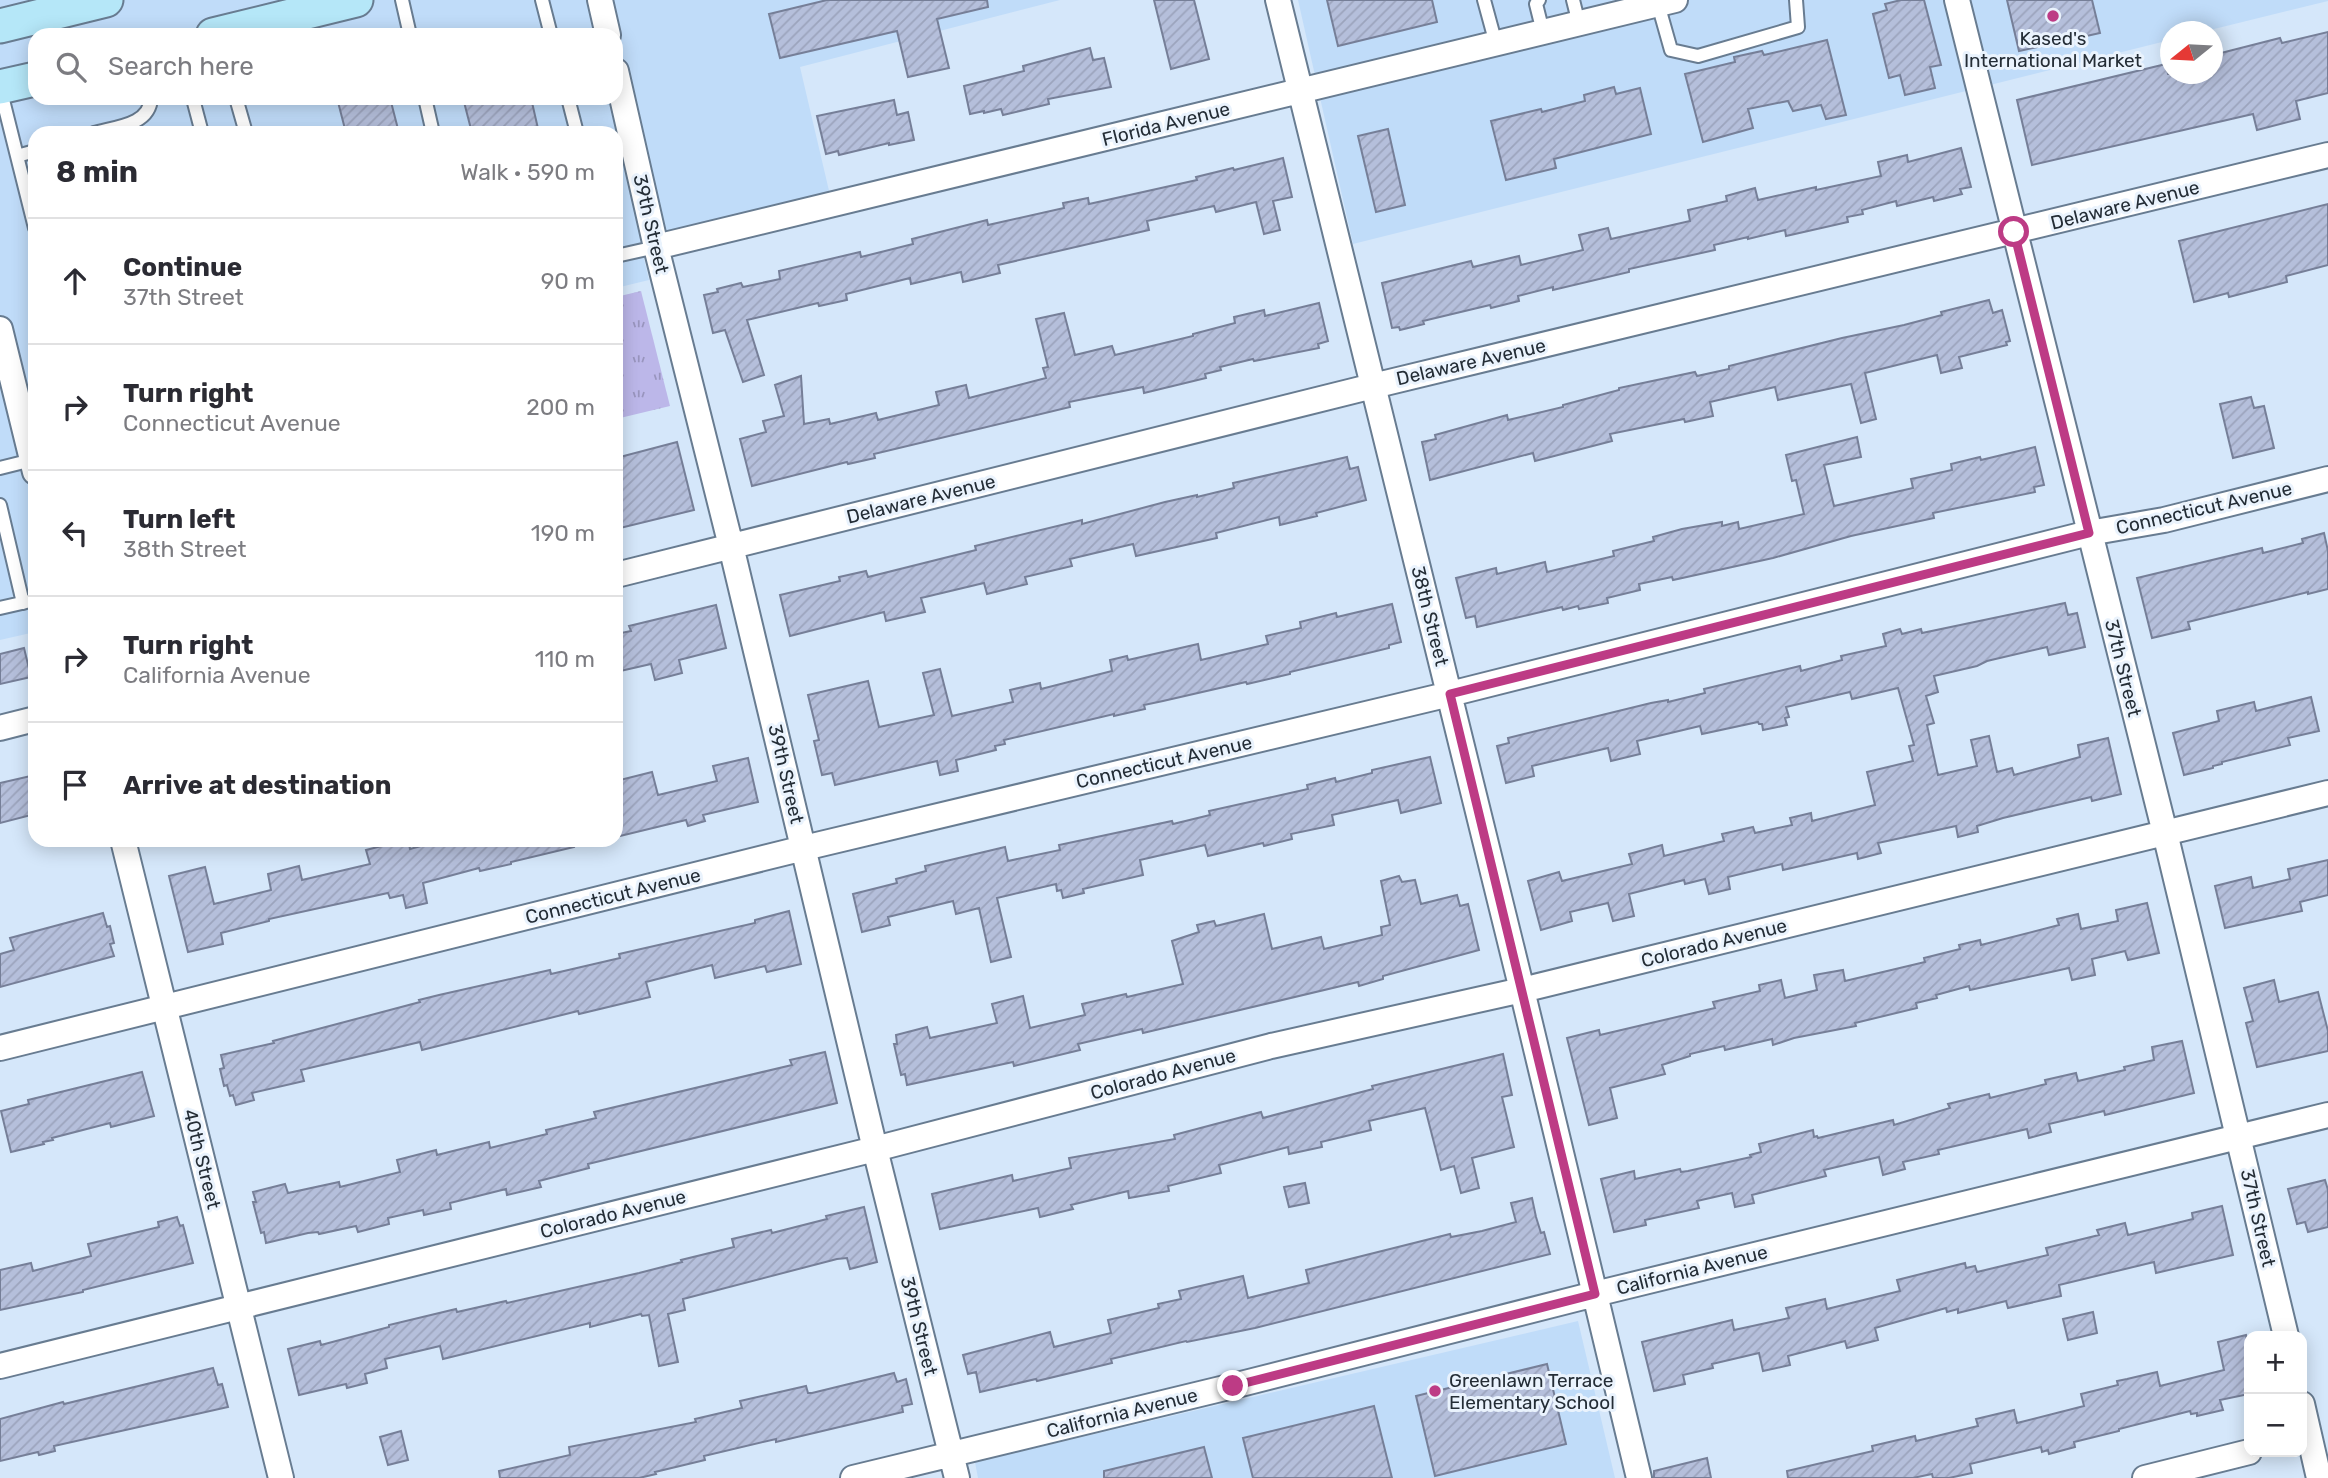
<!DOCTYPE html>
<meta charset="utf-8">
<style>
body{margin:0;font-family:Rubik,sans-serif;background:#f7f7f7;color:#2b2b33}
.controls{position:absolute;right:21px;bottom:21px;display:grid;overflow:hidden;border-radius:14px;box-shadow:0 4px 18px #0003}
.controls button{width:63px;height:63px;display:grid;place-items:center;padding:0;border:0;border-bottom:2px solid #e1e1e2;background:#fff;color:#2b2b33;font:35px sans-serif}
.compass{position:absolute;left:2160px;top:21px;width:63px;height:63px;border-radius:50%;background:#fff;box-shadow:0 4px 18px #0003;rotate:252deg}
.stop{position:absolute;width:21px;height:21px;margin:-16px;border:5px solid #bd3b85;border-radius:50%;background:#fff}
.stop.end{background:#bd3b85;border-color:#fff;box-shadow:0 2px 7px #0008}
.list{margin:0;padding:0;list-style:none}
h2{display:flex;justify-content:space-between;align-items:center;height:91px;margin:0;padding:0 28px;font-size:30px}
h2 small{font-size:23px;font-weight:400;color:#7c7c81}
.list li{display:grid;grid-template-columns:46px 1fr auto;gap:21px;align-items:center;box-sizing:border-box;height:126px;padding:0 28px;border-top:2px solid #e1e1e2}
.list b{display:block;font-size:26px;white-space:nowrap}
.list p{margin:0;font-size:23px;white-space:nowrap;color:#7c7c81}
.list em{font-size:23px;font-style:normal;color:#7c7c81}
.icon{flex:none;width:38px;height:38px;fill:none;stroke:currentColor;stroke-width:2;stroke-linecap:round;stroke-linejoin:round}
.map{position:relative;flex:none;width:2328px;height:1478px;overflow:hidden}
.search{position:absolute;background:#fff;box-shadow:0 4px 18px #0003;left:28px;top:28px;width:595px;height:77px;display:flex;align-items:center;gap:18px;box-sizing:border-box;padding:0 24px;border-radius:21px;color:#7c7c81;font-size:26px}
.panel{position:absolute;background:#fff;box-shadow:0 4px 18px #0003;left:28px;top:126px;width:595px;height:721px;border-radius:21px}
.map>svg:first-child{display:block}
</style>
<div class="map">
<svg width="2328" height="1478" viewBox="0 0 2328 1478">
<defs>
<pattern id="park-tufts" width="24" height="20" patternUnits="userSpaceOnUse" patternTransform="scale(1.75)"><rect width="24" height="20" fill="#bcb7e9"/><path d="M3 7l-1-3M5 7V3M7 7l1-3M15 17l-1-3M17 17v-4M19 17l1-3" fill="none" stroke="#9995be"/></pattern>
<pattern id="building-hatch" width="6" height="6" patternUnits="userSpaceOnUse" patternTransform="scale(1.75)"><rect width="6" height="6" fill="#b5bfdb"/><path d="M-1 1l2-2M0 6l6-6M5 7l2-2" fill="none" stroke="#9ca4bd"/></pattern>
</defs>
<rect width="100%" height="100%" fill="#d5e7fa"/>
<path fill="#c0dcf9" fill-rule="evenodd" d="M0,0H1060L800,67L830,195L640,242L649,280L616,288V133H35V632L0,640ZM35,35H616V98H35Z
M1298,0H2328V1L2206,31L2170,32V40L1353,244Z
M1578,1321L1615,1478H978L975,1462Z"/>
<path fill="url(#park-tufts)" d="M641,291L670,406L616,419V297Z"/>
<path fill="url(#building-hatch)" stroke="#767f98" stroke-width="2" d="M827,0H987L988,7L937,19L949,68L908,77L897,31L780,58L769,14Z
M1154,0H1194L1209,59L1171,69Z
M1327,0H1432L1437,22L1338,46Z
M1901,0H1924L1941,65L1930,67L1935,88L1905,95L1900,75L1889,78L1873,14L1887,10L1885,4Z
M2007,0H2092L2100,33L2019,51Z
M2328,32V93L2296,101L2300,119L2257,130L2253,114L2032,165L2017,100L2166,64L2168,74H2213V55L2280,38L2282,43Z
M1827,40L1846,115L1826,119L1821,105L1793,111L1788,101L1748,109L1753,128L1703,142L1685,74L1735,62L1734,57L1762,51L1764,55Z
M1090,48L1093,60L1104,58L1111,87L1048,99L1049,104L1003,115L1001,109L984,113V111L970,114L964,86L1024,71L1023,66Z
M1614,87L1616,94L1640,88L1651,134L1554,159L1556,168L1506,180L1491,121L1541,109L1542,112L1585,101L1584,95Z
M337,98H390L399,133H346Z
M463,98H531L539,133H472Z
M894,100L897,115L908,112L914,140L889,145V143L839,155L838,151L826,154L817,116Z
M1388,129L1405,205L1376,212L1358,136Z
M1961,148L1971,187L1960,189L1962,194L1934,201L1933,197L1897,206L1896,201L1862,210L1863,214L1847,217L1848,222L1786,236L1785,230L1748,239V237L1714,245L1715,250L1629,269V272L1553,290V287L1518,296L1519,301L1491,308L1490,305L1423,321L1424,324L1400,330L1399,327L1392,328L1382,283L1471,261L1473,267L1519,256L1521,265L1583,250L1579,235L1608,228L1611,239L1690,221L1688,210L1727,201L1726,196L1755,188L1758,200L1816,187V190L1881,176L1878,162L1907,155L1908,162Z
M1283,158L1292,197L1273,201L1280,230L1264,234L1256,202L1216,212L1214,206L1147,221L1149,230L998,265L1000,273L963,282L961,272L911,284L910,278L846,294L847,300L819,306L818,303L747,320L764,375L743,382L725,330L713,333L704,295L718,292L717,289L741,283L743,287L780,279L779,271L860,252L861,257L913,244L912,239L987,220L988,225L1064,208L1063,203L1088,198L1089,204L1197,180L1196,177L1233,168L1234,170Z
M2328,204V265L2286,276L2287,282L2229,297L2228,293L2194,302L2179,241Z
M1989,300L1993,313L2002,310L2010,341L2006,342L2007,345L1959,357L1962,368L1941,373L1937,355L1865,373L1876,419L1861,423L1851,384L1778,400L1775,387L1710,402L1713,416L1685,422L1684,419L1610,434L1612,441L1535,461L1533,453L1430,480L1422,442L1436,439L1435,435L1507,415L1508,420L1563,407V405L1619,390V388L1695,372L1697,376L1729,369V366L1842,338L1904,325L1942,315L1941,312Z
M1319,303L1328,341L1318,344L1319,348L1254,361L1253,359L1220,367L1221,370L1205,374L1206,378L1144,393L1143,387L1069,402L1070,407L874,454L875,458L848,464L847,462L752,486L740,439L766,432L763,421L784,416L775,385L801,376L804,424L829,419L830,424L876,413L878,420L939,405L936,392L966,385L969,398L1046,378L1043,368L1048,367L1036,319L1064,313L1075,355L1112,346L1115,355L1193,336V334L1235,323L1234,317L1264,310L1265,316Z
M2251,397L2254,408L2264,406L2274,448L2233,458L2220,404Z
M1857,437L1861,457L1824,465L1834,506L1913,488L1911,479L1952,470L1951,464L1980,457L1981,460L2035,447L2044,485L2034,487L2035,492L1933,513L1934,518L1851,536L1773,558L1673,580L1672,577L1639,584L1640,590L1607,598L1608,603L1579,609L1578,606L1563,610L1562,607L1477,627L1475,616L1466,618L1456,578L1496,568L1497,574L1545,562L1547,572L1614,556L1613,551L1654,541L1653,537L1682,529L1722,522V526L1738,522L1739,529L1804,514L1796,480L1792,481L1786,455Z
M677,442L694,510L616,529V458Z
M1347,457L1350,469L1358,467L1366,500L1316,513L1317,516L1280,525L1279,517L1216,533L1217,538L1136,556L1133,544L1070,559L1072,566L1025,577L1027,584L987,594L984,583L921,598L925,612L886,621L884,612L790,636L780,595L840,581L839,577L866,571L868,577L976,550L975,546L1082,520V524L1165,502L1197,495V497L1234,488L1233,483Z
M2324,533L2328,551V589L2308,594V592L2188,622L2190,629L2152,638L2137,578L2262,548L2263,553L2303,543L2302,539Z
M2065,603L2068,615L2077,613L2085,647L2049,655L2047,647L1987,661L1977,666L1934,676L1938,692L1926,696L1934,723L1927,725L1938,775L1977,766L1971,740L1989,736L1997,772L2012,768L2014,775L2080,757L2078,745L2108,738L2121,794L2092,801L2091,797L2003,818L1977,826L1978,832L1958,837L1956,826L1878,843L1881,853L1858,859L1857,853L1783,870L1782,864L1728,877L1730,889L1709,894L1705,879L1685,884L1684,880L1629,894L1634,916L1613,921L1608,903L1570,912L1572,921L1541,930L1528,881L1559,872L1562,881L1632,864L1629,854L1662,845L1664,856L1724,841L1722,834L1753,827L1755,833L1792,825L1790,818L1811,813L1812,821L1875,805L1867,772L1913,761L1909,746L1914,745L1898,688L1852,699L1850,692L1786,707L1789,717L1785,718L1787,725L1763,730L1762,724H1759L1758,722L1702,734L1700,726L1637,741L1640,754L1611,761L1608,748L1532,766L1534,776L1506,783L1497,746L1509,743L1508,738L1651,703L1668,700V702L1705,693L1704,689L1800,666L1801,671L1842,660L1841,656L1886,646L1883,634L1900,629L1902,634L1921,629L1922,633Z
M1392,604L1401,642L1389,645V648L1290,672V674L1247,684L1246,682L1163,701L1144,705L1145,709L1114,716V714L1004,740L1005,744L995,746L996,750L956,760L958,771L940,775L937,761L835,785L832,773L822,775L814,741L819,740L808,695L868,681L879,727L893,724L934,715L923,673L940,669L952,716L1013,702L1010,690L1040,683L1041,689L1112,671L1110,660L1127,656L1128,660L1198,644L1201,660L1268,644L1266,636L1301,628L1300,622L1336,613L1337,617Z
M716,605L726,648L679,660L682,673L655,680L651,664L616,672V634L631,631L629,626Z
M24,648L31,677L0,684V654Z
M2311,697L2319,731L2288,738L2290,745L2222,762V764L2213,766V768L2184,775L2173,733L2219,721L2217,711L2254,702L2256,711Z
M1430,757L1441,803L1401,813L1398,800L1332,815L1334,825L1291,834L1292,839L1264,846L1263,843L1208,856L1205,845L1140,860L1143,875L1083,889L1084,893L1063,898L1061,890L1057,891L1056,884L997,898L1011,957L991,962L979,908L956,914L953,901L888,917L890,925L862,932L853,894L897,883L896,879L926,871L925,866L1005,847L1008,861L1060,850L1059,845L1172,821L1173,824L1210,815L1209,811L1308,789L1307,785L1335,778L1336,782L1372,773V770Z
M748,758L758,802L703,815L705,821L688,826L686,820L616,837V781L652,772L658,795L717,781L713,766Z
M35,775V814L0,823V783Z
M405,840H408L410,849L443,840H573L574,847L511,862V864L480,871L479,868L423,883L427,903L406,908L403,895L390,898L388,893L269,919V921L221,933L223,944L188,952L169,876L205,867L214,904L271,890L268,874L299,866L302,880L370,864L366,850Z
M2328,860V895L2300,902L2302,911L2225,928L2215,886L2251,877L2253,888L2290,879L2288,869Z
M1399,876L1402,882L1415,880L1421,904L1457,895L1460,906L1468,904L1479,950L1383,976V979L1359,986L1358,982L1143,1033L1142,1029L1078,1044L1080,1050L1014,1066L1013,1062L907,1085L905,1074L901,1075L894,1044H897L896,1035L927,1027L930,1038L997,1023L992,1004L1023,996L1030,1028L1085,1015L1082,1004L1126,994L1127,997L1183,984L1172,941L1199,932L1197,925L1214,921L1216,926L1264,914L1272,949L1321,937L1324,949L1382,935L1381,927L1390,925L1381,881Z
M2147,903L2159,953L2128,960L2125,951L2092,959L2095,975L2072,980L2069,968L1970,990L1969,986L1936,995L1937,998L1916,1003L1917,1008L1855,1023L1856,1026L1794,1038L1773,1045L1772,1039L1725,1050L1724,1046L1690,1054V1056L1662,1065L1665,1074L1610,1088L1617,1118L1589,1125L1567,1038L1599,1030L1600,1035L1715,1008L1713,1002L1760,991L1759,985L1781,980L1785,998L1817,990L1814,975L1843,970L1845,981L1925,962L1924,958L1960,949L1959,945L1980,940L1981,945L2059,925L2057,919L2078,914L2081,929L2118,921L2116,910Z
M789,911L801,964L767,972L765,966L715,978L712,965L646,982L650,997L579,1014L578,1011L422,1050L420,1042L301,1070L304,1081L252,1093L254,1100L236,1105L233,1095L230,1096L227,1085L224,1086L220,1069L224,1068L221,1055L274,1043L273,1041L420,1002L419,1000L439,995L550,970L551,974L620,958L619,954L755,923V920Z
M103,913L107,927L110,926L114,943L110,944L114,956L0,987V954L14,950L10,938Z
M2274,980L2279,1002L2318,992L2328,1031V1051L2257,1067L2246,1023L2253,1021L2244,988Z
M2182,1041L2194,1093L2105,1115L2104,1111L2049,1124L2051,1132L2029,1138L2027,1129L1938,1150L1939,1154L1903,1162L1905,1169L1883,1175L1879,1157L1824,1170L1826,1176L1752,1195L1754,1203L1735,1207L1732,1193L1697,1201L1699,1208L1645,1220L1646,1225L1614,1232L1601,1179L1634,1171L1635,1179L1680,1169L1681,1172L1688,1171L1751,1157L1750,1155L1761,1152L1759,1144L1813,1130L1814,1137L1817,1136L1818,1138L1893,1120L1894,1125L1950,1108L1948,1104L1989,1094L1990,1098L2046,1084L2045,1080L2076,1073L2078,1081L2125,1070L2124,1067L2154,1060L2152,1047Z
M825,1052L837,1103L588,1164L589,1168L539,1181L541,1187L507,1195L506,1189L450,1203L451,1209L424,1215L423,1210L388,1218L389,1224L358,1232L356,1226L319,1234L318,1232L308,1233L266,1243L264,1232L261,1233L253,1202H256L253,1192L285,1184L288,1193L339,1182L340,1187L400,1172L397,1160L436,1150L437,1155L489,1142L490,1148L547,1134L546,1130L596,1118L594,1112L792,1065L790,1060Z
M1503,1054L1512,1095L1502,1097L1514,1147L1472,1158L1479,1188L1461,1193L1454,1166L1441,1170L1425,1108L1369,1121L1371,1130L1321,1142L1322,1147L1289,1154L1288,1147L1219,1165L1221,1173L1168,1186L1169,1191L1129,1198L1128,1191L1071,1205L1073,1209L1040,1217L1038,1208L940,1229L932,1194L1012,1175L1013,1181L1071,1168L1069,1158L1175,1139L1174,1135L1261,1112L1263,1118L1373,1089L1372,1086Z
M142,1072L154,1116L111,1127L110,1123L52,1138L53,1140L43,1142L44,1144L11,1152L1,1111L29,1104L28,1100Z
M2325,1180L2328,1190V1227L2308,1232L2305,1222L2297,1224L2288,1189Z
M1305,1183L1309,1203L1289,1207L1284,1187Z
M1532,1198L1536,1217L1541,1233L1544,1232L1550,1254L1255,1328L1187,1342L1186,1341L1111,1359L1112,1363L1037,1381L1036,1379L980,1392L976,1372L968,1374L963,1355L1050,1332L1054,1347L1111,1333L1108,1320L1159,1308L1158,1304L1181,1299L1179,1291L1243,1276L1248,1298L1309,1283L1306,1270L1450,1234L1451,1237L1482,1231L1516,1222L1511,1203Z
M2222,1206L2233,1255L2156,1273L2154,1262L2059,1285L2061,1296L2008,1308L2006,1301L1958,1313V1309L1947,1312L1946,1308L1875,1328L1878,1340L1847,1348L1845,1341L1788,1356L1790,1365L1763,1371L1759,1353L1712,1364L1713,1368L1683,1375L1685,1384L1654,1391L1642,1342L1732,1320L1734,1330L1789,1318L1786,1308L1825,1299L1827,1309L1900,1291L1897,1280L1965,1263L1966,1268L1975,1266L1977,1272L2048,1255L2046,1248L2099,1235L2097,1230L2125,1223L2128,1235L2193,1219L2192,1213Z
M864,1207L877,1262L850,1269L847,1258L837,1259L683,1299L685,1310L668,1314L678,1362L659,1366L649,1315L642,1316L641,1314L590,1327V1323L443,1359L440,1346L385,1359L387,1368L365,1374L367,1383L347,1388L346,1384L299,1395L288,1349L320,1341L321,1345L389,1327V1325L456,1309L457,1312L506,1301L507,1303L639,1273L682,1262L681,1260L734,1247L732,1239L771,1230L772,1233L827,1219L826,1216Z
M177,1217L180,1226L183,1225L193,1263L83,1290V1292L0,1310V1270L31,1263L33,1271L91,1256L88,1244L159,1227L158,1222Z
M2093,1312L2097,1333L2068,1340L2063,1319Z
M2246,1335L2249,1352V1394L2220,1400L2223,1410L2197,1416V1413L2191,1414L2190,1411L2119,1429V1431L2074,1442L2075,1447L2049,1454L2048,1450L2042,1452L2041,1447L1970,1464L1972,1473L1949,1478H1933L1932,1474L1913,1478H1788L1787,1471L1873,1451L1872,1446L1915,1436L1916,1441L1978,1426L1976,1419L2014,1410L2017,1423L2084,1406L2081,1394L2118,1385L2117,1381L2127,1379L2157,1372L2160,1386L2224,1370L2218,1342Z
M1547,1364L1566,1444L1435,1476L1416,1396Z
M213,1368L218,1385L222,1384L228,1407L54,1446L55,1451L39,1455L38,1452L0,1461V1419L63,1402L64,1404Z
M894,1373L897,1382L906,1379L912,1404L902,1406L903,1412L776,1442V1439L704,1456L705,1460L655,1472L656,1474L639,1478H500L499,1471L570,1455L569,1447L696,1422L695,1419L742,1408L740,1401L806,1386L808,1393H812Z
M1374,1406L1392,1478H1253L1243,1438Z
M401,1431L408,1460L388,1465L380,1437Z
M1204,1447L1212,1478H1104V1471Z
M1707,1458L1711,1478H1654V1471Z"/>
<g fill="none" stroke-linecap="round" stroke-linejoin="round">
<g stroke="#687c91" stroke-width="16">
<path id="lane" d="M402,0L410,35
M542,0L551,35
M1484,0L1496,44
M1539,0L1536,4L1543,32
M1573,0L1579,24
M1658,4L1671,50L1698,56L1798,27L1796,0
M0,88L35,228
M195,98L193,99L202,133
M236,98L246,133
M425,98L433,133
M568,98L577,133
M94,133C116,127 150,125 151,98
M17,156L35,151
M616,256L656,247
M0,468L32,460
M0,505L23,603
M0,608L35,600"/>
</g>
<g stroke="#687c91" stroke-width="28">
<path id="street" d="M600,0L608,35
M1278,0L1522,990L1639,1478
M1957,0L2165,833L2286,1336
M616,71L656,247L731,546L875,1149L957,1478
M656,247L1675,0
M0,329L35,472
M616,575L1373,386L2328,155
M0,728L35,719
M123,840L281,1478
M0,1048L804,848L1450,694L2089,533L2164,520L2328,479
M0,1366L875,1149L1271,1046L1522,990L2328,793
M2302,1404L2319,1478
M853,1478L1233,1386L1595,1294L2328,1115
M2145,1478L2249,1452"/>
</g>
<g stroke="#687c91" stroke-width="37">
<path id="secondary" d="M0,26L106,0
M213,35L356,0
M0,87L35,79"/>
</g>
<use href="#lane" stroke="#fff" stroke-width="12"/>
<use href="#street" stroke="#fff" stroke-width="24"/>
<use href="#secondary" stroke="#b5e7f8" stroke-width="33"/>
</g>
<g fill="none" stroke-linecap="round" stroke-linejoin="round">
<path stroke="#bd3b85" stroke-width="9" d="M1233,1386L1595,1294L1450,694L2089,533L2014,232"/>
</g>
<g fill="#bd3b85" stroke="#eaf3fd" stroke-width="2.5">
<circle cx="2053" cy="16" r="7"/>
<circle cx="1435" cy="1391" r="7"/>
</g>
<g text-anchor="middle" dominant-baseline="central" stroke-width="6" stroke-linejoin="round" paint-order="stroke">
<g font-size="19" fill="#242d36" stroke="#eaf3fd">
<text x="2053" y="38">Kased's<tspan x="2053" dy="22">International Market</tspan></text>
<text x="1449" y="1380" text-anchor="start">Greenlawn Terrace<tspan x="1449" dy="22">Elementary School</tspan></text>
</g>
<g font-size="19" fill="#242d36" stroke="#eaf3fd">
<text transform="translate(1166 124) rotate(-14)">Florida Avenue</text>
<text transform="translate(2125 205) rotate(-14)">Delaware Avenue</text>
<text transform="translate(651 224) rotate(77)">39th Street</text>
<text transform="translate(1471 362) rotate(-13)">Delaware Avenue</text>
<text transform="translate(921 499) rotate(-14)">Delaware Avenue</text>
<text transform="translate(2204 508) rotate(-13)">Connecticut Avenue</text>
<text transform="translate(1430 616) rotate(76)">38th Street</text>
<text transform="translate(2123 668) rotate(76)">37th Street</text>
<text transform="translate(1164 762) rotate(-13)">Connecticut Avenue</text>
<text transform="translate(786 774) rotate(77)">39th Street</text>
<text transform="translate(613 896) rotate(-14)">Connecticut Avenue</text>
<text transform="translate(1714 943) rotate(-14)">Colorado Avenue</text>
<text transform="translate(1163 1074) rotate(-15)">Colorado Avenue</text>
<text transform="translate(202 1159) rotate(76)">40th Street</text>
<text transform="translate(613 1214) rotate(-14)">Colorado Avenue</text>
<text transform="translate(2258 1218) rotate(77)">37th Street</text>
<text transform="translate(1692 1270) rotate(-14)">California Avenue</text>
<text transform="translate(919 1326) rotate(76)">39th Street</text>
<text transform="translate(1122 1413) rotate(-14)">California Avenue</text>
</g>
</g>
</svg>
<div class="controls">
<button>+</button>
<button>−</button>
</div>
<svg class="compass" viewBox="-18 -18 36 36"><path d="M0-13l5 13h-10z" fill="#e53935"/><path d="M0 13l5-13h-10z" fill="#7c7c81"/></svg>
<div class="stop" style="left:2014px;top:232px"></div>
<div class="stop end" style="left:1233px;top:1386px"></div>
<div class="search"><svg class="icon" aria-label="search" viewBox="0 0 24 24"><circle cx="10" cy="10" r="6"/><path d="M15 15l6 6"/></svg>Search here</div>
<section class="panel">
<h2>8 min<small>Walk · 590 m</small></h2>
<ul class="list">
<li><svg class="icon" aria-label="ahead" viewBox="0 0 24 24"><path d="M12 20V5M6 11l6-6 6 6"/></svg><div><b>Continue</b><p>37th Street</p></div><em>90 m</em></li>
<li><svg class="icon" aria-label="right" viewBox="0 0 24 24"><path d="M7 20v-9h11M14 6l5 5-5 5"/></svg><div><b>Turn right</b><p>Connecticut Avenue</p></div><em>200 m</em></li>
<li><svg class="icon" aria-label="left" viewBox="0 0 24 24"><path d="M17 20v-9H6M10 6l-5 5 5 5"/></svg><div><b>Turn left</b><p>38th Street</p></div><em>190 m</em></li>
<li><svg class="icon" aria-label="right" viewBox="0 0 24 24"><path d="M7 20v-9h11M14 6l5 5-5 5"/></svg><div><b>Turn right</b><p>California Avenue</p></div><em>110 m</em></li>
<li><svg class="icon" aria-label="arrive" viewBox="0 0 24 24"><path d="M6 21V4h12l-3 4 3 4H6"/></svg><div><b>Arrive at destination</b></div></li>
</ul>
</section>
</div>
